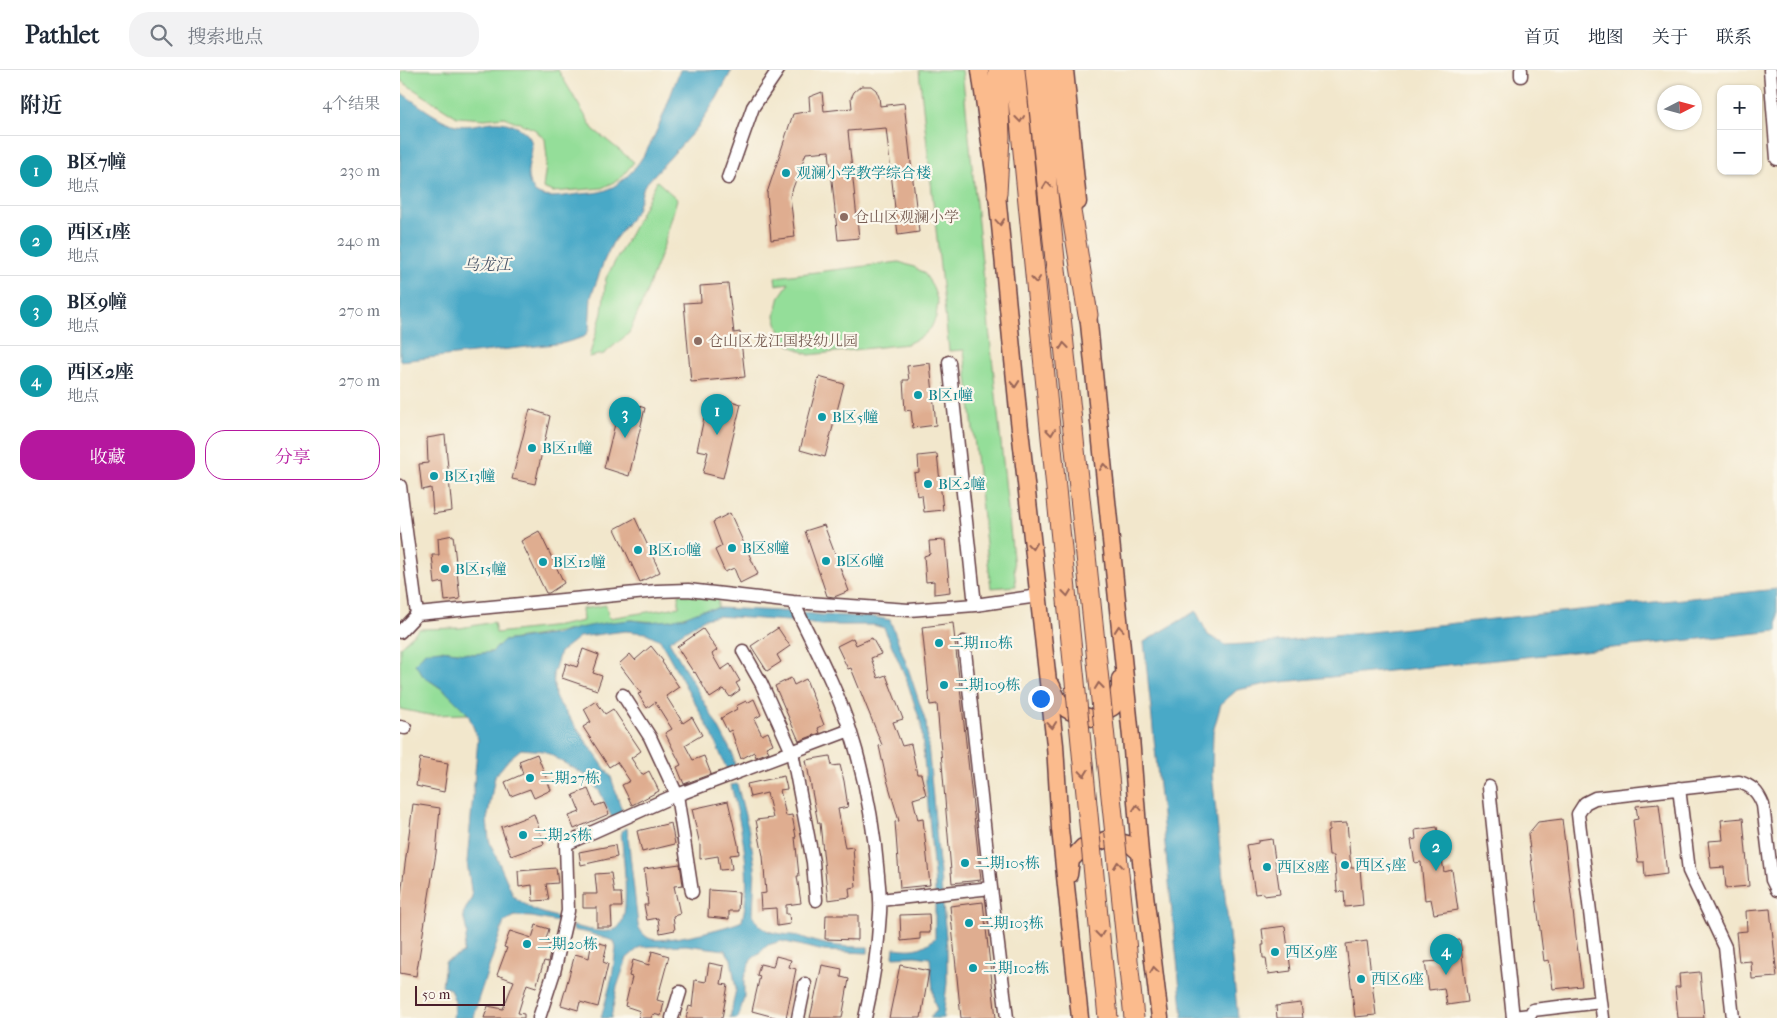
<!DOCTYPE html>
<html lang="zh">
<meta charset="utf-8">
<style>
body{margin:0;font-family:"IM FELL French Canon","Noto Serif SC",serif;background:#f2f2f3;color:#1f2937}
.controls{position:absolute;right:15px;top:15px;display:grid;overflow:hidden;border-radius:10px;box-shadow:0 1px 4px #0004}
.controls button{width:45px;height:45px;display:grid;place-items:center;padding:0;border:0;border-bottom:1px solid #e0e1e3;background:#fff;color:#1f2937;font:25px sans-serif}
.compass{position:absolute;left:1257px;top:15px;width:45px;height:45px;border-radius:50%;background:#fff;box-shadow:0 1px 4px #0004;rotate:84deg}
.scale{position:absolute;left:15px;bottom:12px;width:90px;box-sizing:border-box;padding-left:5px;border:2px solid #4a1f2b;border-top:0;font-size:14px;line-height:18px;white-space:nowrap;color:#4a1f2b;-webkit-text-stroke:4px #fbf7ec;paint-order:stroke}
.you{position:absolute;left:640px;top:628px;width:18px;height:18px;margin:-12px;border:4px solid #fff;border-radius:50%;background:#1a73e8;box-shadow:0 0 0 8px #1a73e833}
.badge{display:grid;place-items:center;width:32px;height:32px;border-radius:50%;background:#b5179e;color:#fff;font-size:16px;font-weight:700}
.pin{position:absolute;translate:-50% -41px;filter:drop-shadow(0 1px 2px #0008)}
.pin::after{content:'';position:absolute;top:26px;width:18px;height:15px;background:inherit;clip-path:polygon(0 0,100% 0,50% 100%)}
.list{margin:0;padding:0;list-style:none}
h2{display:flex;justify-content:space-between;align-items:center;height:65px;margin:0;padding:0 20px;font-size:21px}
h2 small{font-size:16px;font-weight:400;color:#747a83}
.list li{display:grid;grid-template-columns:32px 1fr auto;gap:15px;align-items:center;box-sizing:border-box;height:70px;padding:0 20px;border-top:1px solid #e0e1e3}
.list b{display:block;font-size:19px;white-space:nowrap}
.list p{margin:0;font-size:16px;white-space:nowrap;color:#747a83}
.list em{font-size:16px;font-style:normal;color:#747a83}
.actions{display:flex;gap:10px;padding:15px 20px}
.actions a{flex:1;padding:11px 0;border:1px solid #b5179e;border-radius:20px;text-align:center;font-size:18px;color:#b5179e}
.actions .main{background:#b5179e;color:#fff}
.icon{flex:none;width:28px;height:28px;fill:none;stroke:currentColor;stroke-width:2;stroke-linecap:round;stroke-linejoin:round}
.map{position:relative;flex:none;width:1377px;height:948px;overflow:hidden}
header{display:flex;align-items:center;gap:30px;box-sizing:border-box;height:70px;padding:0 25px;background:#fff;border-bottom:1px solid #e0e1e3}
header strong{font-size:24px}
nav{display:flex;gap:28px;margin-inline-start:auto;font-size:18px}
.search{width:350px;height:45px;background:#f2f2f3;display:flex;align-items:center;gap:12px;box-sizing:border-box;padding:0 18px;border-radius:20px;color:#747a83;font-size:19px}
main{display:flex}
aside{flex:1;background:#fff}
.map>svg:first-child{display:block}
</style>
<header>
<strong>Pathlet</strong>
<div class="search"><svg class="icon" aria-label="search" viewBox="0 0 24 24"><circle cx="10" cy="10" r="6"/><path d="M15 15l6 6"/></svg>搜索地点</div>
<nav><a>首页</a><a>地图</a><a>关于</a><a>联系</a></nav>
</header>
<main>
<aside>
<h2>附近<small>4个结果</small></h2>
<ul class="list">
<li><span class="badge" style="background:#0f9aa8">1</span><div><b>B区7幢</b><p>地点</p></div><em>230 m</em></li>
<li><span class="badge" style="background:#0f9aa8">2</span><div><b>西区1座</b><p>地点</p></div><em>240 m</em></li>
<li><span class="badge" style="background:#0f9aa8">3</span><div><b>B区9幢</b><p>地点</p></div><em>270 m</em></li>
<li><span class="badge" style="background:#0f9aa8">4</span><div><b>西区2座</b><p>地点</p></div><em>270 m</em></li>
</ul>
<div class="actions"><a class="main">收藏</a><a>分享</a></div>
</aside>
<div class="map">
<svg width="1377" height="948" viewBox="0 0 1377 948">
<rect width="100%" height="100%" fill="#fbf7ec"/>
<filter id="ink" filterUnits="userSpaceOnUse"><feTurbulence type="fractalNoise" baseFrequency=".02" numOctaves="2"/><feDisplacementMap in="SourceGraphic" scale="10" xChannelSelector="R" yChannelSelector="G"/><feConvolveMatrix kernelMatrix="1 2 1 2 8 2 1 2 1" color-interpolation-filters="sRGB"/></filter>
<filter id="wash" filterUnits="userSpaceOnUse"><feTurbulence type="fractalNoise" baseFrequency=".0096" numOctaves="4" result="noise"/><feDisplacementMap in="SourceGraphic" scale="20" xChannelSelector="R" yChannelSelector="G"/><feGaussianBlur stdDeviation="1.12" result="paint"/><feColorMatrix in="noise" values="0 0 0 0 0 0 0 0 0 0 0 0 0 0 0 0 0 1.4 0 .05"/><feComposite in="paint" operator="in"/></filter>
<g filter="url(#wash)">
<rect width="100%" height="100%" fill="#f2e7cc"/>
<path fill="#94de99" stroke="#6f7e62" d="M4,0H158L193,59L234,92L220,109L202,118L153,122L143,118L147,88L145,69L134,59L104,47L85,49L57,47L1,11L0,2Z
M519,0H562L616,516L591,518L564,280L549,281Z
M257,111L277,129L263,178L243,231L229,263L204,284L189,287L202,243L206,208L233,159Z
M499,192L514,197L524,203L532,215L538,232L536,247L531,258L523,266L507,274L409,285L387,274L380,262L375,246L380,226L389,213L376,215L375,207Z
M279,524L318,529V538C303,540 298,543 284,547C267,553 249,552 232,550L104,571L92,582L74,584L40,580L23,606L45,621L68,644L29,645L0,639V577L19,559L60,558L94,552L96,563L158,556L183,551L182,539L206,535L209,548L279,537Z"/>
<path fill="#48a9c7" stroke="#496479" d="M280,0H332L317,28L297,58L244,116L237,140L213,172L204,191L191,227L189,260L184,267L164,273L0,291V22C14,31 40,52 56,55C80,59 93,44 119,58C147,74 119,94 131,116C132,116 134,121 135,122C145,130 161,126 172,125C183,123 196,124 206,120C248,104 265,38 280,0Z
M1377,519V561L872,613L837,620L821,634L813,662L812,704L838,948H783L744,572L796,541L808,565L825,575L867,573Z
M318,538L398,542L421,545L474,547L490,550L508,598L526,653L547,878V913L543,948H530L537,940L534,932L530,888L515,886L493,887L494,878C512,880 520,881 535,868V817L521,654L506,608L484,558L473,555H421L388,551L318,546L304,549L269,571L320,660L333,685L335,697L327,700L312,664L260,570L246,563L225,561L179,567L160,582L153,604L155,627L211,707L223,744L212,748L200,722L185,705L144,681L121,679L109,689L95,706L87,750L89,770L114,827L134,840L159,848L158,852L132,847L115,846L104,852L78,930L74,948H53L55,932L50,919L42,916L45,892L63,883L67,863L63,844L72,827L67,792L78,669L68,644L45,621L23,606L15,594L25,582L40,580L74,584L92,582L103,571L157,564L179,558L211,552L232,550L248,552L270,550L284,547L302,540Z
M337,714L350,765L355,797L353,844C361,866 380,863 399,866C406,868 413,872 421,873C437,877 452,877 468,877V883L424,881L381,871L368,875L351,890L344,908V928L338,948H330L336,919L331,889L325,880L286,875L240,877L227,888L217,917L211,948H201L212,908L216,878L214,871L188,863L173,860V856C185,858 204,865 216,859C233,851 222,778 221,761L227,758L238,855C240,861 245,867 251,869C264,873 328,858 342,851C353,806 342,760 331,715Z"/>
<g id="blocks">
<path fill="#dfad90" d="M461,16H471L476,20L479,27L480,36L504,33L519,162L498,165L486,58L448,61L459,168L438,170L429,81L406,83L390,126L395,167L371,170L367,123L393,44L410,41L409,27L422,22L424,41L452,38L451,28L454,22Z
M328,214L334,263L340,262L345,307L291,312L284,233L301,232L300,216Z
M530,293L536,355L513,358L511,340L505,341L503,310H509L507,296Z
M419,307L444,314L425,387L400,380Z
M319,327L341,334L323,408L303,403L308,382L297,380L304,348L313,351Z
M221,330L245,338L229,406L204,398Z
M130,339L150,346L135,414L112,409Z
M45,365L52,441L33,444L31,418L22,420L19,394L28,393L27,368Z
M537,384L543,440L524,442L522,425L517,426L514,403L519,402L518,386Z
M330,443L358,504L340,513L334,498L325,502L315,480L322,476L313,452Z
M235,448L260,502L240,512L215,459Z
M424,455L449,521L434,527L427,526L405,461Z
M139,461L164,513L149,523H146L121,471Z
M53,465L60,529L45,531L43,512L35,514L32,485H39L38,468Z
M545,470L550,522L534,524V511L526,512L524,486L530,484L529,471Z
M553,553L581,810L552,813L537,634L530,635L522,557Z
M378,558L390,576L377,585L381,592L367,601L351,576Z
M303,559L317,580L312,584L321,600L330,594L340,611L336,613L340,620L330,627L324,619L310,628L295,602L294,603L277,577Z
M453,568L456,575L472,568L481,584L471,588L478,608L486,605L503,649L493,652L502,676L511,674L517,704H521L526,725L513,729L518,750L523,749L530,815L500,818L495,752L499,751L485,703L479,676L482,675L451,598L448,599L437,576Z
M251,576L263,591L262,592L279,617L266,626L283,653L292,647L302,665L285,675L293,690L304,686L311,704L284,714L277,697L281,695L265,663L272,659L255,632L247,638L238,624L241,623L219,594L230,584L235,590Z
M183,579L199,585L193,603L202,606L197,620L162,608L166,593L177,597Z
M391,608L394,615L406,609L424,655L418,658L420,663L399,671L375,616Z
M354,629L361,645L354,649L362,665L368,662L373,674L366,677L369,682L356,687L354,682L341,689L331,660L328,662L321,648L337,639L336,636L346,631L347,633Z
M196,631L205,644L213,639L241,681L231,688L242,705L249,701L259,721L232,735L222,715L230,711L217,692L209,697L183,657L191,652L184,639Z
M137,684L151,720L134,728L130,719L111,726L105,712L123,704L119,691Z
M430,686L432,696L440,695L444,711L448,737L438,739L445,778L453,777L456,817L449,818L450,827L428,830L420,753H418L406,690Z
M20,688L48,693L44,722L16,716Z
M384,706L387,719L380,720L386,746L392,745L396,767H395L399,806H397L401,833L386,835V844H389L390,854L377,856L376,838L361,839L360,824L366,823L363,786L356,750L373,748L367,723L350,727L347,714Z
M188,719L195,736L204,733L209,744L174,759L169,746L180,742L173,725Z
M328,731L338,774L339,784L330,785L332,799L320,800L318,786L300,789V775L292,739Z
M13,734L40,738L36,783L16,906L0,903V832Z
M1259,734L1267,804L1245,807L1244,792H1238L1233,750L1238,749L1236,736Z
M134,744L144,774L111,786L101,757Z
M1343,748L1349,816L1326,818L1324,797L1311,798L1308,771L1323,770L1321,750Z
M1162,749L1182,916L1153,919L1149,890L1144,891L1128,764L1138,752Z
M271,753L275,774L242,782L237,761Z
M947,753L951,798H960L963,835L945,837L944,821L937,822L935,795H934L933,786H929L927,762L929,761V754Z
M1037,757L1044,802L1052,800L1058,840L1034,844L1031,829L1025,830L1021,792L1015,793L1011,770L1016,769L1015,760Z
M872,769L880,824L864,826V823L855,824L847,775L858,773V771Z
M215,775L217,787L181,795L179,782Z
M280,794L283,815L274,816L280,844L273,846L275,860L260,863L258,848L247,850L244,835H248L244,799Z
M156,798L158,813L146,814L149,830L133,831L132,815L119,817L118,801Z
M211,803L214,823H221L222,837H211L212,857H197V838H183V824H197L195,804Z
M309,820L339,822L338,841H329V849L308,847Z
M583,832L596,948H561L550,836Z
M1370,839L1377,907L1352,909L1351,891L1339,892L1336,862L1347,861L1346,841Z
M529,844L530,863H520V869L501,871L500,845Z
M426,845H458V870L425,869Z
M136,855L149,859L145,873L152,875L148,892L144,891L136,917L127,914L118,943L124,944V948H84L88,936L103,939L114,911L97,905L107,878L104,877L110,861L132,868Z
M885,856L891,901L868,904L866,888H863L862,875H864L862,859Z
M1060,870L1068,932L1047,935L1044,918L1029,920L1025,892L1040,891L1038,873Z
M192,871L207,875L203,892L208,894L198,937L180,932L178,940L161,935L175,884L189,888Z
M967,871L976,945L955,947L946,874Z
M252,881L269,886L257,930L264,932L261,946L253,944L251,948H238L240,941L225,936L232,907L229,906L233,890L249,895Z
M376,886L391,890L389,897L396,899L386,948H378L352,941L360,906L357,905L360,894L373,897Z
M309,893L324,896L321,914L328,915L322,948H286L289,936L292,937L295,910L306,912Z
M422,895L442,899L441,907L449,909L442,948H410Z
M500,895L529,901L521,948H489Z
M1300,902L1304,948H1278L1275,917H1280L1279,904Z
M901,933L903,948H877L876,936Z"/>
</g>
</g>
<g filter="url(#ink)">
<use href="#blocks" fill-opacity="0" stroke="#633d43" stroke-width="1"/>
<g fill="none" stroke-linecap="round" stroke-linejoin="round">
<g stroke="#633d43" stroke-width="15">
<path id="minor" d="M1121,0V6
M1370,0L1377,89
M328,108L353,37L378,0
M549,292L575,535
M0,416L17,544
M393,532C413,574 436,616 450,660C465,707 474,757 478,805C479,818 481,831 480,843C478,879 473,914 465,948
M0,562L17,544L257,521L288,520L393,532L509,540L575,535L638,526
M564,572L591,818
M343,581L361,613L392,682L413,792L416,830
M223,625L250,667L277,725L292,822
M0,657L5,658
M1089,717L1113,948
M1279,718L1289,801L1325,877L1333,948
M480,830L591,818L607,948
M1113,947L1130,945L1133,940L1201,932
M139,948L154,902L168,841L166,774L269,728L450,660
M272,948L280,922
M398,948L405,914
M1203,948L1178,744L1185,733L1195,728L1339,712C1352,716 1358,722 1363,735L1372,810L1377,820"/>
</g>
<g stroke="#633d43" stroke-width="19">
<path id="major" d="M580,0L597,124L618,341L655,675L660,759L680,948
M665,0L678,132
M687,234L731,667L740,783L760,948
M652,616C660,640 669,643 693,648L713,637L720,618V609
M669,805L671,790L683,777L708,769L731,775L740,783"/>
</g>
<g stroke="#633d43" stroke-width="21">
<path id="highway" d="M615,0L644,296
M635,0L673,360
M648,0L688,245
M597,124L600,67L598,0"/>
</g>
<use href="#minor" stroke="#fff" stroke-width="12"/>
<use href="#major" stroke="#fbbb8d" stroke-width="16"/>
<use href="#highway" stroke="#fbbb8d" stroke-width="19"/>
<g stroke="#633d43" stroke-width="21" stroke-linecap="butt">
<path id="highway-bridge" d="M644,296L708,948
M673,360L734,948"/>
</g>
<use href="#highway-bridge" stroke="#fbbb8d" stroke-width="19"/>
</g>
<defs><path id="oneway-chevron" d="M-2-3.5L2.5 0L-2 3.5" fill="none" stroke-width="1.6" stroke-linecap="round" stroke-linejoin="round" transform="scale(1.25)"/></defs>
<g stroke="#9a6557">
<use href="#oneway-chevron" transform="translate(620 49) rotate(84)"/>
<use href="#oneway-chevron" transform="translate(647 115) rotate(-96)"/>
<use href="#oneway-chevron" transform="translate(600 152) rotate(85)"/>
<use href="#oneway-chevron" transform="translate(636 210) rotate(84)"/>
<use href="#oneway-chevron" transform="translate(664 276) rotate(-96)"/>
<use href="#oneway-chevron" transform="translate(615 314) rotate(85)"/>
<use href="#oneway-chevron" transform="translate(651 362) rotate(84)"/>
<use href="#oneway-chevron" transform="translate(704 397) rotate(-96)"/>
<use href="#oneway-chevron" transform="translate(632 476) rotate(84)"/>
<use href="#oneway-chevron" transform="translate(667 523) rotate(84)"/>
<use href="#oneway-chevron" transform="translate(719 559) rotate(-95)"/>
<use href="#oneway-chevron" transform="translate(699 616) rotate(-96)"/>
<use href="#oneway-chevron" transform="translate(652 655) rotate(84)"/>
<use href="#oneway-chevron" transform="translate(684 703) rotate(84)"/>
<use href="#oneway-chevron" transform="translate(737 738) rotate(-95)"/>
<use href="#oneway-chevron" transform="translate(718 795) rotate(-96)"/>
<use href="#oneway-chevron" transform="translate(700 864) rotate(84)"/>
<use href="#oneway-chevron" transform="translate(754 900) rotate(-97)"/>
</g>
</g>
<g fill="#0f9aa8" stroke="#fbf7ec" stroke-width="2">
<circle cx="386" cy="103" r="5"/>
<circle cx="518" cy="325" r="5"/>
<circle cx="422" cy="347" r="5"/>
<circle cx="132" cy="378" r="5"/>
<circle cx="34" cy="406" r="5"/>
<circle cx="528" cy="414" r="5"/>
<circle cx="332" cy="478" r="5"/>
<circle cx="238" cy="480" r="5"/>
<circle cx="426" cy="491" r="5"/>
<circle cx="143" cy="492" r="5"/>
<circle cx="45" cy="499" r="5"/>
<circle cx="539" cy="573" r="5"/>
<circle cx="544" cy="615" r="5"/>
<circle cx="130" cy="708" r="5"/>
<circle cx="123" cy="765" r="5"/>
<circle cx="565" cy="793" r="5"/>
<circle cx="945" cy="795" r="5"/>
<circle cx="867" cy="797" r="5"/>
<circle cx="569" cy="853" r="5"/>
<circle cx="127" cy="874" r="5"/>
<circle cx="875" cy="882" r="5"/>
<circle cx="573" cy="898" r="5"/>
<circle cx="961" cy="909" r="5"/>
</g>
<g fill="#8d6e63" stroke="#fbf7ec" stroke-width="2">
<circle cx="444" cy="147" r="5"/>
<circle cx="298" cy="271" r="5"/>
</g>
<g text-anchor="middle" dominant-baseline="central" stroke-width="4.5" stroke-linejoin="round" paint-order="stroke">
<g font-size="15" fill="#0d838f" stroke="#fbf7ec" text-anchor="start">
<text x="396" y="103">观澜小学教学综合楼</text>
<text x="528" y="325">B区1幢</text>
<text x="432" y="347">B区5幢</text>
<text x="142" y="378">B区11幢</text>
<text x="44" y="406">B区13幢</text>
<text x="538" y="414">B区2幢</text>
<text x="342" y="478">B区8幢</text>
<text x="248" y="480">B区10幢</text>
<text x="436" y="491">B区6幢</text>
<text x="153" y="492">B区12幢</text>
<text x="55" y="499">B区15幢</text>
<text x="549" y="573">二期110栋</text>
<text x="554" y="615">二期109栋</text>
<text x="140" y="708">二期27栋</text>
<text x="133" y="765">二期25栋</text>
<text x="575" y="793">二期105栋</text>
<text x="955" y="795">西区5座</text>
<text x="877" y="797">西区8座</text>
<text x="579" y="853">二期103栋</text>
<text x="137" y="874">二期20栋</text>
<text x="885" y="882">西区9座</text>
<text x="583" y="898">二期102栋</text>
<text x="971" y="909">西区6座</text>
</g>
<g font-size="15" fill="#785e54" stroke="#fbf7ec" text-anchor="start">
<text x="454" y="147">仓山区观澜小学</text>
<text x="308" y="271">仓山区龙江国投幼儿园</text>
</g>
<g font-size="16" font-style="italic" fill="#495669" stroke="#fbf7ec">
<text x="87" y="194">乌龙江</text>
</g>
</g>
</svg>
<div class="controls">
<button>+</button>
<button>−</button>
</div>
<svg class="compass" viewBox="-18 -18 36 36"><path d="M0-13l5 13h-10z" fill="#e53935"/><path d="M0 13l5-13h-10z" fill="#747a83"/></svg>
<div class="scale">50 m</div>
<div class="you"></div>
<div class="pin badge" style="left:317px;top:365px;background:#0f9aa8">1</div>
<div class="pin badge" style="left:1036px;top:801px;background:#0f9aa8">2</div>
<div class="pin badge" style="left:225px;top:368px;background:#0f9aa8">3</div>
<div class="pin badge" style="left:1046px;top:905px;background:#0f9aa8">4</div>
</div>
</main>
